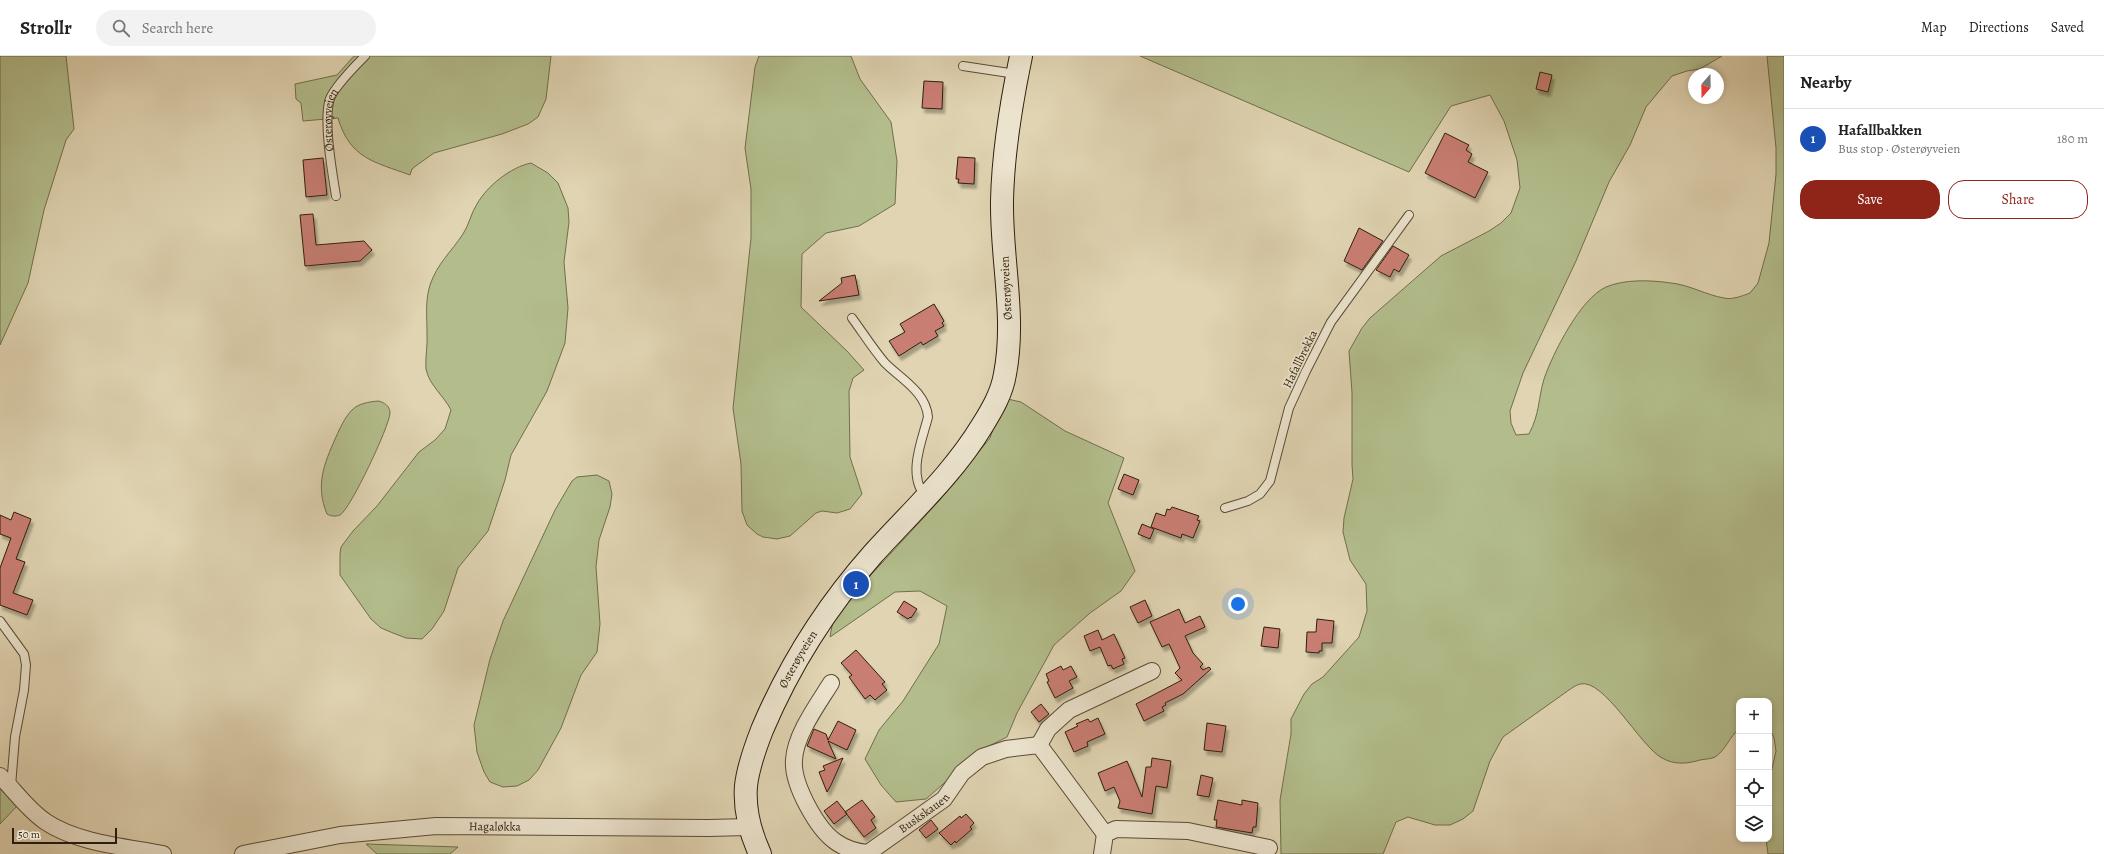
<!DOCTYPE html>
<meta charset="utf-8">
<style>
body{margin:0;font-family:Alegreya,serif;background:#f2f2f2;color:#222}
.controls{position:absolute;right:12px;bottom:12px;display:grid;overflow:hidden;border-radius:8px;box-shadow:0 2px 6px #0003}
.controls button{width:36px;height:36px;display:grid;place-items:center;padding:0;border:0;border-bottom:1px solid #e0e0e0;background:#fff;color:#222;font:20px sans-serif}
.compass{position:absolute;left:1688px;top:12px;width:36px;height:36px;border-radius:50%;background:#fff;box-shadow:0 2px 6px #0003;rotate:200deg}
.scale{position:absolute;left:12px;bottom:10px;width:105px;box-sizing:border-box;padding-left:4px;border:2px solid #2f1e0d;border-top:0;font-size:11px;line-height:14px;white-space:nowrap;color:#2f1e0d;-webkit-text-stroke:3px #ebe3cd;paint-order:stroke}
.you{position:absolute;left:1238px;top:548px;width:14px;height:14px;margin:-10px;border:3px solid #fff;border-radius:50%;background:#1a73e8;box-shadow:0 0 0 6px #1a73e833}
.badge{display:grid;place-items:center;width:26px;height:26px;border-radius:50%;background:#8f2418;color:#fff;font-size:13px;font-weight:700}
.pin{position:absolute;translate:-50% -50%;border:2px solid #fff;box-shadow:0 1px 4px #0006}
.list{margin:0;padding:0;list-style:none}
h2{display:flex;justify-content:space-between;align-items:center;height:52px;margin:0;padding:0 16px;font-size:17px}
h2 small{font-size:13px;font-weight:400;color:#767676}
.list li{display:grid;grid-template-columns:26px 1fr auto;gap:12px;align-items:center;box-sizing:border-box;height:60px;padding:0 16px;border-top:1px solid #e0e0e0}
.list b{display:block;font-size:15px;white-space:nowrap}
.list p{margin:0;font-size:13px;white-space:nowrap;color:#767676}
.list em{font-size:13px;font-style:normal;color:#767676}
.actions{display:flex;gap:8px;padding:12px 16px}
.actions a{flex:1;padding:9px 0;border:1px solid #8f2418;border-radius:16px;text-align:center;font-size:14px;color:#8f2418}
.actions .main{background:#8f2418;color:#fff}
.icon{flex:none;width:22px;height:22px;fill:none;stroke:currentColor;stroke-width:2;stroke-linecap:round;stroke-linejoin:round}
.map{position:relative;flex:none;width:1784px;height:798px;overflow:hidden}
header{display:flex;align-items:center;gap:24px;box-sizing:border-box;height:56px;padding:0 20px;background:#fff;border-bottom:1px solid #e0e0e0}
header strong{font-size:19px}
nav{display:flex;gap:22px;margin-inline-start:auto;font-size:14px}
.search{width:280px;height:36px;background:#f2f2f2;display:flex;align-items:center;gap:10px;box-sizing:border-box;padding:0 14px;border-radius:22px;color:#767676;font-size:15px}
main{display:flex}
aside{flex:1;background:#fff}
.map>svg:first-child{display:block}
</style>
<header>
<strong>Strollr</strong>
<div class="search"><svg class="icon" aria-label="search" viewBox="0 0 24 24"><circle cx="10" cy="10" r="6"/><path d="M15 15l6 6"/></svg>Search here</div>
<nav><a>Map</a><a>Directions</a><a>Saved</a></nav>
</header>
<main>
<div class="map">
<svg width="1784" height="798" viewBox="0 0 1784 798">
<defs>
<filter id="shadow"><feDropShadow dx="2.5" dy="4.5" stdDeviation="1" flood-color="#0004"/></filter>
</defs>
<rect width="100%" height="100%" fill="#e0d4b2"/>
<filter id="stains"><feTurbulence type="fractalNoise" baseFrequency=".005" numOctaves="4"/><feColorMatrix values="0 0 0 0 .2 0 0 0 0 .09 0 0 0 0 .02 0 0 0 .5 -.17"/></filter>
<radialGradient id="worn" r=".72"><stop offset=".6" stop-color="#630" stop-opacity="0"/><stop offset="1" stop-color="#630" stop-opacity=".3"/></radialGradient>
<path fill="#b3bd8c" stroke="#716e4c" d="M0,0H66L74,73L66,84L44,154L28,227L0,289Z
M354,0H551L546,43L538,61L528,68L502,78L434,97L417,109L412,113L410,119C375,106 350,103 338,62L303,65L301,47L296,43L295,28L337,19Z
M759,0H851L860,23L891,66L897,105L895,148L859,170L826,177L802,198L801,251L847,295L864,314L853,322L849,335L850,401L862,438L850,453L837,457L822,455L816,457L790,480L777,483L763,481L757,478L747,469L742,455L741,408L733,352L751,182V133L745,92L755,11Z
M1140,0H1722L1700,13L1687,15L1672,20L1646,51L1630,89L1609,126L1576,205L1523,317L1510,355L1511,367L1516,379L1529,378C1540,357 1538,343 1544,323C1553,297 1580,243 1606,231C1625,223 1651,224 1671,227C1690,229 1706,239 1724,242C1732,244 1742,240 1750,237L1758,227L1769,187L1776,118V92L1767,0H1784V798H1768L1766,783H1769V726L1776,695L1774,682L1769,671V645H1739V673C1730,680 1725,695 1715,701C1711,703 1705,703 1700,704C1687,708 1674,709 1662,702C1640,690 1604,622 1580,628C1576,629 1572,632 1569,634L1503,681L1490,705L1473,755L1463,763L1450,769H1435L1408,761L1396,766L1383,798H1281L1280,744L1291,678V663L1304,638L1312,628L1323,621L1359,581L1367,555L1366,528L1350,504L1343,476L1344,462L1353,423L1352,409V337L1349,295L1362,272L1370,262L1410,227L1441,200L1489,175L1501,167L1511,157L1520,132L1517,104L1504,65L1490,39L1451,50L1409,116Z
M531,107L548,117L558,127L568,152L569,166L564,206L568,252L565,287L547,335L511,399L505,424L488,475L458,512L444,555L432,573L422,583L406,582L393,577L381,572L371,563L340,519V498L341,491L353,475L377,450L419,396L435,384L445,373L451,354C444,340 429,329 426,313C425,301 428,288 427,277C427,260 425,245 430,229C437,208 451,196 463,178C469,169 471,157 477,148C487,130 511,111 531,107Z
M1003,342L1021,346L1065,375L1124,402L1108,447L1135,515L1121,535L1090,557L1054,589L1017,657L1007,681L983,693L926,743L896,746L881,729L865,703L879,674L903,645L939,588L947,550L920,535L895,536L830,581L834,559L938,446L990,382Z
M378,345C384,346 390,350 390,357C390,369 350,454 340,459C335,461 331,460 327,458C315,429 324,408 336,381C340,372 345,361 352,354C359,347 369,346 378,345Z
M597,419L609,425L612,438L610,451L599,484L596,511L600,568L597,596L581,619L561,672L538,714L529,724L517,730L503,731L490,726L484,716L477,696L474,669L490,603L503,565L555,454L572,425L577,421Z
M0,728L19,748L0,768Z
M366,788L458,791L450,798H377Z"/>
<path fill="#c97e73" stroke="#2f1e0d" filter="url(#shadow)" d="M1540,16L1552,19L1548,36L1536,33Z
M924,25L943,26L942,53L922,52Z
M1445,77L1469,89L1466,94L1472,98L1468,106L1488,116L1475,142L1425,117Z
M958,101L975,102L974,128L958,127L959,123H956Z
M323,102L327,139L306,141L303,104Z
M313,158L316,189L364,185L372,194L360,205L305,210L300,159Z
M1359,172L1383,185L1362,214L1344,205Z
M1393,190L1409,199L1399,216L1394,213L1390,221L1376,214Z
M855,219L859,239L819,245L842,227L841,222Z
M934,248L944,265L942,267L944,270L935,275L938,280L923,289L921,286L899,300L889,285L905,276L900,268Z
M1124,418L1139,424L1133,439L1118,433Z
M1172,451L1199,460L1197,464L1200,465L1193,482L1182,478L1181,482L1151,471L1156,457L1165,460L1167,453L1170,454Z
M14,456L31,463L16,503L25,506L13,537L33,544L27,559L0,549V512L11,482L0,478V459L11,464Z
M1142,468L1154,473L1150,483L1138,478Z
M1145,544L1152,560L1138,567L1130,551Z
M904,545L917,553L911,562L910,561L908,563L897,556Z
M1179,553L1185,567L1200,560L1205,571L1185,580L1193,597L1203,608L1200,611L1203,614L1209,611L1211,613L1183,638L1165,647L1166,649L1162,651L1164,655L1144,665L1136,648L1182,624L1175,617L1180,612L1169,588L1162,591L1150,566Z
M1317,563L1334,565L1332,587H1322V595H1319V597L1306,596L1307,576H1316Z
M1264,571L1280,573L1278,592L1261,590Z
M1098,574L1102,584L1114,578L1125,602L1122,603L1124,608L1113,613L1111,609L1108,610L1100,591L1090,595L1084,580Z
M856,594L885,626L882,628L887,634L875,644L870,639L865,643L849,621L852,619L841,607Z
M1061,610L1063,614L1071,610L1077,621L1069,625L1073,632L1055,642L1047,626L1049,625L1046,618Z
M1041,648L1049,658L1039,666L1031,656Z
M1098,662L1105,678L1087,686L1088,690L1074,696L1065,676L1078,670L1076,668L1088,663L1090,666Z
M838,665L856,674L847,694L828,685L836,703L807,690L814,673L826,678L828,684Z
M1207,667L1226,670L1222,696L1204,694Z
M843,702L831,729L827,736L819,716L825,714L823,710Z
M1152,702L1171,705L1167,732L1156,730L1152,758L1118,752L1120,745L1114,731L1105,735L1098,717L1127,705L1142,741L1146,711H1151Z
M1201,719L1213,722L1209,741L1197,739Z
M862,744L875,761L871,764L876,772L864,781L845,756Z
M1218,744L1242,749V744L1258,747L1256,771H1253L1252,777L1216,771L1217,764H1214Z
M837,745L847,758L834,768L824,755Z
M966,758L974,767L970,771L972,773L956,787L955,785L951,789L939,777L960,760L961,762Z
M931,764L938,773L926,782L919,774Z"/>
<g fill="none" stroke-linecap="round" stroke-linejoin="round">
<g stroke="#5b4c36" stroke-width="10">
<g id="service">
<path d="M963,10L1016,18"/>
<path id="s1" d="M336,140C332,115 324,70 329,46C331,34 356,9 365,0"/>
<path d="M852,262C863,277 873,293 885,307C901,323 926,336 928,361C922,385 907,418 925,440"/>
<path d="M1225,452L1248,445L1260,438L1270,425L1289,352L1306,315L1331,266L1409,159"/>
<path d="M0,565L24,598L26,609L24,634L15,681L11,730"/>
</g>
</g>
<g stroke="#5b4c36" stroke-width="18">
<g id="minor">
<path id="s2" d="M831,627C818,648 795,679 794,704C792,728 817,773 836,786C846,793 856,796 868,797L944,743L962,717L982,701L1006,693L1039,689L1105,778"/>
<path d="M1039,689L1048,673L1069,654L1152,615"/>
<path d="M0,720C15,735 28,754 46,766C77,787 127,791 163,798"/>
<path id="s3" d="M243,798L340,779L436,770L708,772L749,771"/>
<path d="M1102,798L1105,778L1116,773L1188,775L1269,792"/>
</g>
</g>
<g stroke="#2f1e0d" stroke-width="24">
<g id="secondary">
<path id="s4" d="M760,798C750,776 744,755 746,730C748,711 755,692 762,674C789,610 827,550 873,498C910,457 953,418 982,370C992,354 1002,337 1005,318C1016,261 1001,202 1002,145C1003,95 1011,48 1021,0"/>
</g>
</g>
<use href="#service" stroke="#ebe3cd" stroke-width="8"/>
<use href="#minor" stroke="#ebe3cd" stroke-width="16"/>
<use href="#secondary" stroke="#ebe3cd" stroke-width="22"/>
</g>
<g text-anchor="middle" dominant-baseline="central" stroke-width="3.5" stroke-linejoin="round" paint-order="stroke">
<g font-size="12" fill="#2f1e0d" stroke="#ebe3cd">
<text stroke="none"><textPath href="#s1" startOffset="77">Østerøyveien</textPath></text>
<text transform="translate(1006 232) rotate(-93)">Østerøyveien</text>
<text transform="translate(1300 303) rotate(-64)">Hafallbrekka</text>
<text stroke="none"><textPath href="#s4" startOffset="208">Østerøyveien</textPath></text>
<text stroke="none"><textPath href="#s2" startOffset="284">Buskskauen</textPath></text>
<text stroke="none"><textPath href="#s3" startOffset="254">Hagaløkka</textPath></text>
</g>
</g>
<rect width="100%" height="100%" filter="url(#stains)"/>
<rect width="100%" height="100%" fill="url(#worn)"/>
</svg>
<div class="controls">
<button>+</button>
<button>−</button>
<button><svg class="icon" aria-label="locate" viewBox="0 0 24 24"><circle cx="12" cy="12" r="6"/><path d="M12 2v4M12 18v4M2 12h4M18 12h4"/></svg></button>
<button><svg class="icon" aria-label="layers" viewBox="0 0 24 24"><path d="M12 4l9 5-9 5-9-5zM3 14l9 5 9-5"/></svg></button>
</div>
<svg class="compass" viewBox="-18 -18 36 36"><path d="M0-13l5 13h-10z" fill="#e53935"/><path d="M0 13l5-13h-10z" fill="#767676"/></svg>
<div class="scale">50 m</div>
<div class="you"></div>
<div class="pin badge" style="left:856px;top:528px;background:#1a4fb4">1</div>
</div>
<aside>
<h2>Nearby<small></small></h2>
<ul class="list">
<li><span class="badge" style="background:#1a4fb4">1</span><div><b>Hafallbakken</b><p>Bus stop · Østerøyveien</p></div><em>180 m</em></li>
</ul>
<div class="actions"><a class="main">Save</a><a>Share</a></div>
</aside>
</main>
